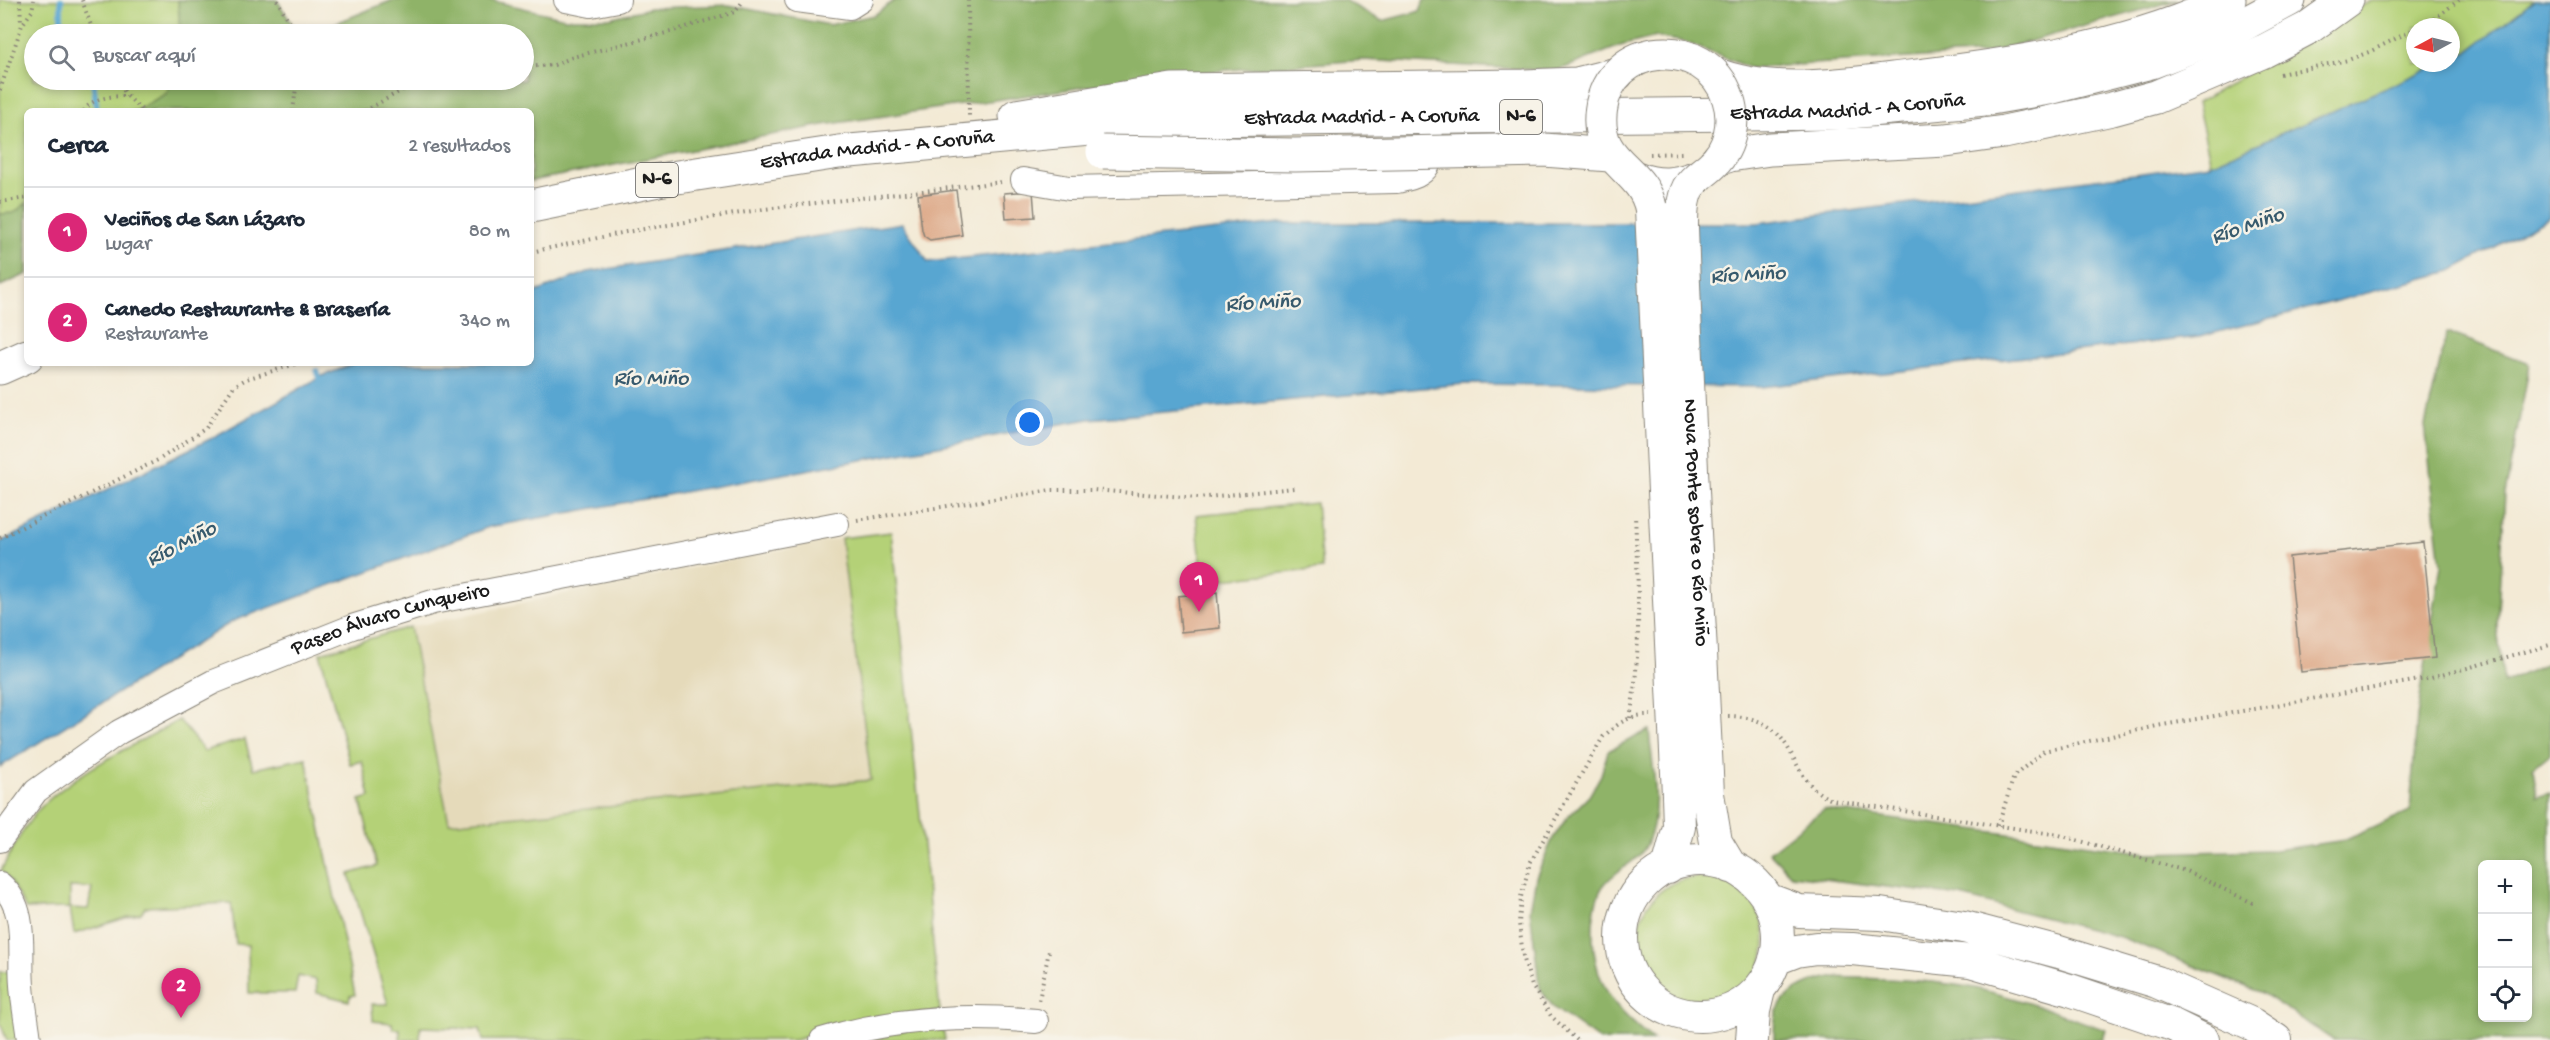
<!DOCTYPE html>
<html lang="es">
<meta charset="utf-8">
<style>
body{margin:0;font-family:"Gochi Hand",sans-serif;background:#f2f2f3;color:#1f2937}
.controls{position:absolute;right:18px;bottom:18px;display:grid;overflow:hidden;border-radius:9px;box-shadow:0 3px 9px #0003}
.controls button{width:54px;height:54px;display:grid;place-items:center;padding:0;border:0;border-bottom:2px solid #e0e1e3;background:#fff;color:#1f2937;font:30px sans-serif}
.compass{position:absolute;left:2406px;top:18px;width:54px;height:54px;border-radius:50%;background:#fff;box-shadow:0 3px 9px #0003;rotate:263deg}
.you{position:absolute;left:1030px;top:423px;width:21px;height:21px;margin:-15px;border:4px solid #fff;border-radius:50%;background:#1a73e8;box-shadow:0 0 0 9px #1a73e833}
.badge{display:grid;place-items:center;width:39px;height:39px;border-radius:50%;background:#db2777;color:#fff;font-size:20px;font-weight:700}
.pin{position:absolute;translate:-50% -50px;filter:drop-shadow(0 2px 3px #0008)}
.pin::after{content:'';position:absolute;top:32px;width:21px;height:18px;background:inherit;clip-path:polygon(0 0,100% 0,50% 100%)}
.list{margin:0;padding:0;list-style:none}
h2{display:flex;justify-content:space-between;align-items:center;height:78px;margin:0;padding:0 24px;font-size:26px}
h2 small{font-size:20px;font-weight:400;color:#747a83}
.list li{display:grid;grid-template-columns:39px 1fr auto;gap:18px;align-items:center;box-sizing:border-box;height:90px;padding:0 24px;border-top:2px solid #e0e1e3}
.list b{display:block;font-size:22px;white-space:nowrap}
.list p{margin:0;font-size:20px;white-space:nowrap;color:#747a83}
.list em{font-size:20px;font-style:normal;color:#747a83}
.icon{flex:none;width:33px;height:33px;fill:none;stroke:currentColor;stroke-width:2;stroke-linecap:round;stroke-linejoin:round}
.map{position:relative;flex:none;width:2550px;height:1040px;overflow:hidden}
.search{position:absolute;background:#fff;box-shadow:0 3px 9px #0003;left:24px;top:24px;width:510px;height:66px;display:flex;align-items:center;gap:15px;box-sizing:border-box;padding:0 21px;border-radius:33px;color:#747a83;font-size:22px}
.panel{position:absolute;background:#fff;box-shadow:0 3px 9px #0003;left:24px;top:108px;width:510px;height:258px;border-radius:9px}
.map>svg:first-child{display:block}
</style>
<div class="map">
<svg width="2550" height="1040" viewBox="0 0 2550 1040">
<rect width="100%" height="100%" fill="#f7f3e8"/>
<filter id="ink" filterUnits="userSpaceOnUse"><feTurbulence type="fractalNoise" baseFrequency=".0167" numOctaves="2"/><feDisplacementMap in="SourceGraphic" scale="12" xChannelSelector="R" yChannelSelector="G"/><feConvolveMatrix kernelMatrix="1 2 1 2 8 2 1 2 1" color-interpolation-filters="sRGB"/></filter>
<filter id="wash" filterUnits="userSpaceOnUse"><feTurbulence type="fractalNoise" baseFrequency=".008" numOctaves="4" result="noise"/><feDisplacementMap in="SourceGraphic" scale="24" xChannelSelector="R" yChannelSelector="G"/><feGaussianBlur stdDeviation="1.35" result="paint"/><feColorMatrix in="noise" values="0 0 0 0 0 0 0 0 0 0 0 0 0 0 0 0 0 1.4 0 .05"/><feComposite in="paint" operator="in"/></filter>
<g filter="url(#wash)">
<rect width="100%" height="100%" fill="#f3ead5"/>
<path fill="#e5daba" d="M841,538L871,780L448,823L410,627L606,585Z"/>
<path fill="#b4d177" stroke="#68764a" stroke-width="1.5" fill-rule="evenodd" d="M0,0H277L298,34H34V80H312L320,111H27V274L0,286Z
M2372,0H2535L2466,53L2451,59V27H2415V63H2443L2211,164L2197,103Z
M1316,503L1322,569L1203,581L1196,515Z
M891,532L940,1011L848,1026L794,1040H483L480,1029L420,1027V1040H400V1029H393L392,1023L373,1021L372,1004H388L349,874L377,866L360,800L370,797L362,761L350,764L320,653L410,627L449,823L871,780L841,538Z
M179,720L204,751L245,739L253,769L306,758L355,995L350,996L349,1001L317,993L316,980L298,976L295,993H249L248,945L236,944L231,903L145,907L141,913L74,934L70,908L26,909L10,881L1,870C13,849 25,823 43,805C82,768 133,746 179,720ZM70,887L92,888L88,909L70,908Z
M1637 941a64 64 0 1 1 128 0a64 64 0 1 1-128 0Z
M16,971L24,1040H7L0,1023V972Z
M942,1024L945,1040H848Z"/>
<path fill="#8fb368" stroke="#566842" stroke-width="1.5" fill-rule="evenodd" d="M178,0H277L298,34H180Z
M393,0H490L565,18H609L650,8L728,5L829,25L874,15L895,0H1344L1382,21L1420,11L1424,0H2178L1988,53L1750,68L1685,42L1656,37L1620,46L1557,71L1364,60L1174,74L823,125L531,181V111H135L167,93L170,80H524V34H309Z
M27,203V274L0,286V214L13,213Z
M2447,332L2530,364L2505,494L2497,628L2504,683L2550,662V754L2533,768L2537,797L2550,793V1040H2333L2262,993L2120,937L1960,896L1791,875L1769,852L1824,809L2148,853L2275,850L2346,840L2410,811L2417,717L2441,565L2425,425ZM2482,864H2528V1018H2482Z
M1649,730C1652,766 1663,809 1647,844C1639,862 1616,869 1604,885C1596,895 1594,912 1593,924C1591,979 1611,1008 1654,1040H1599L1554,1008L1540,989L1530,910L1536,877L1553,838L1566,819L1589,796L1601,775L1608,751Z
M1832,977C1880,979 1927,979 1974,988C2019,998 2063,1015 2106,1030L2103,1040H1774C1774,1032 1774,1019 1777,1011C1787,989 1811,981 1832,977Z"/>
<path fill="#58a6d1" stroke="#3a6176" stroke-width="1.5" d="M2535,0H2550V217L2451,271L2199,337L1762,387L1465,384L1089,419L489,527L233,621L0,767V542L210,439L322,376L356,363H531V294L588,272L902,223L928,262L1280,223H1757L2211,164L2443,63H2451V59L2466,53Z"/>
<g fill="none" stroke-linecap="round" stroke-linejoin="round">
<path stroke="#58a6d1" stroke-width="6" d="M61,34V0
M93,80L97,111
M317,371L321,385"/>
</g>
<g id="blocks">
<path fill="#dda887" d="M956,190L962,235L930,240L924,236L922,230L918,195Z
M1033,191L1035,217L1006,219L1004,193Z
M2423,542L2435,658L2301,672L2289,557Z
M1217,592L1220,628L1181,632L1178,596Z"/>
</g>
</g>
<g filter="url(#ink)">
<use href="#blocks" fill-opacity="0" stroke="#888378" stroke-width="1.5"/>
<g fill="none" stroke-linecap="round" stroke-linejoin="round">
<g stroke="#888378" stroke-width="26">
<g id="minor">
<path d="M566,0L591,5L618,0"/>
<path d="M797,0L850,7L861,0"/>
<path d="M1023,180L1069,188L1397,181C1409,178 1421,177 1428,165L1432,117"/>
<path id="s1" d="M0,840L36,791L119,732L213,682L352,627L433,602L837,524"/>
<path d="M0,884C29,909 19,951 22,985C23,1003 27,1022 29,1040"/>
<path d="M822,1040C890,1019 965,1014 1036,1021"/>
</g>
</g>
<g stroke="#888378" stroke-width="34">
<path id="major" d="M1638,178C1658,186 1675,185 1696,177
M1708,794L1716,842L1731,867
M1622 938a78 78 0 1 1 156 0a78 78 0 1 1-156 0Z
M1668,868L1679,827L1678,795
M1767,899L1799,911L1880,914L1964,927L2059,952L2157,982L2252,1024L2276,1040
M1775,959L1796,951L1816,948L1852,949L1970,961L2070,990L2173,1025L2203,1040
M1752,1040L1754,1011L1759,990"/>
</g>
<g stroke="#888378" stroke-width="35">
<g id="highway">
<path d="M1715,74C1769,96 1844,85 1901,78C2011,65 2127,49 2229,0"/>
<path d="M1016,116L1172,90L1524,86L1577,84L1617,74"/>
<path d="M1718,159L1730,155L1770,149L1946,140L2004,132L2112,109L2156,97L2264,51L2308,28L2347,0"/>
<path id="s2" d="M531,206L658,180L839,152L1188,120L1839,113L1985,99L2049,88L2151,62L2231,31L2289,0"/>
<path d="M0,368L27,356"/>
</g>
</g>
<path stroke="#888378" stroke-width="4" stroke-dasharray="1.5 4.5" stroke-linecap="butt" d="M20,0L21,24
M82,0L94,34
M277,0L296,34
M968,0L969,116
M2418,27L2434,19L2459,0
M524,67L554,65L573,57L670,32L735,12L743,1
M2280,74L2348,60L2369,52L2415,29
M117,80L127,96
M0,90L22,25L32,11L34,0
M84,111C92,97 113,96 127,96L143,111
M293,111L297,80
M365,111L409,86L440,80
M1650,154L1684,153
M0,202L27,198
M531,252L626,232L764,209L1002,182
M857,520L1052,490H1092L1198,498L1294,488
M0,538L160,459L206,428L234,386L246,379L299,363
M1728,716C1803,717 1782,779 1832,800L2059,835L2186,871L2257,905
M1630,718C1642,651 1638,583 1635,515
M1998,826L2014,776L2044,751L2157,726L2431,678L2550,645
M1039,1000L1049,951
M1577,1040L1551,1016L1532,986L1523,956L1519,923L1521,897L1530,863L1603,737C1618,723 1631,714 1651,715"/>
<use href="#minor" stroke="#fff" stroke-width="24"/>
<use href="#major" stroke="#fff" stroke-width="32"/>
<use href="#highway" stroke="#fff" stroke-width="33"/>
<g stroke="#888378" stroke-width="34" stroke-linecap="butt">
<g id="major-bridge">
<path id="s3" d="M1678,795L1651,209C1642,165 1594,165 1601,110C1609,41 1706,33 1728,98C1736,122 1730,150 1710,167C1702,174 1694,178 1688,188C1682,200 1682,214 1682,227C1688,416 1699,605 1708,794"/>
</g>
</g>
<g stroke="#888378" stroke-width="35" stroke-linecap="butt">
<path id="highway-bridge" d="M1103,152L1295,155L1544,150L1610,155"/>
</g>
<use href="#major-bridge" stroke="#fff" stroke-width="32"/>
<use href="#highway-bridge" stroke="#fff" stroke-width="33"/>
</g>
</g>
<g text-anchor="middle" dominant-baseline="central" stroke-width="5" stroke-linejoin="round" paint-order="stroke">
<g fill="#f7f3e8" stroke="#5e5c59" stroke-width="1.5">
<rect x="1500" y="100" width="42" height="34" rx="4.5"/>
<rect x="636" y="163" width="42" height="34" rx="4.5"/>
</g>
<g font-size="20" font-weight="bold" fill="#1c1c1c">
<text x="1521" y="117">N-6</text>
<text x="657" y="180">N-6</text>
</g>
<g font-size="21" fill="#1c1c1c" stroke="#f7f3e8">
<text stroke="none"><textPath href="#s2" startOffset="1323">Estrada Madrid - A Coruña</textPath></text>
<text stroke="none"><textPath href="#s2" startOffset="837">Estrada Madrid - A Coruña</textPath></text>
<text stroke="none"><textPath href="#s2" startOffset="351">Estrada Madrid - A Coruña</textPath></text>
<text stroke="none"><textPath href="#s3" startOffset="1320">Nova Ponte sobre o Río Miño</textPath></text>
<text stroke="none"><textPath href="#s1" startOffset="458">Paseo Álvaro Cunqueiro</textPath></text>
</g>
<g font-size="22" font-style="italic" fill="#375a6d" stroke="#f7f3e8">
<text transform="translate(2248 227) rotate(-19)">Río Miño</text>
<text transform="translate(1748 276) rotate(-3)">Río Miño</text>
<text transform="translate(1263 304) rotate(-3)">Río Miño</text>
<text x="651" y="380">Río Miño</text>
<text transform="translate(182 545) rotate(-27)">Río Miño</text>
</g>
</g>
</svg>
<div class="controls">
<button>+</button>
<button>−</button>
<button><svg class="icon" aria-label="locate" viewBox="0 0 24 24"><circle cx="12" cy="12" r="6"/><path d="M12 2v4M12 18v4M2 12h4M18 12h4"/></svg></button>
</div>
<svg class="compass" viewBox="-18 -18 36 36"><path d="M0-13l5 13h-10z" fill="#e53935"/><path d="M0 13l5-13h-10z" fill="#747a83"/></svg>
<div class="you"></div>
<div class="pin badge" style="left:1199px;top:612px">1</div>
<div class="pin badge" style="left:181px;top:1018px">2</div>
<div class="search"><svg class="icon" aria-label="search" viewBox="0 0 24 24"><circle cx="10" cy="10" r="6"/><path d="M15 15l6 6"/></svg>Buscar aquí</div>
<section class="panel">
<h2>Cerca<small>2 resultados</small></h2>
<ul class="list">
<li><span class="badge">1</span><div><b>Veciños de San Lázaro</b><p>Lugar</p></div><em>80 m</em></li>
<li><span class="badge">2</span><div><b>Canedo Restaurante &amp; Brasería</b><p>Restaurante</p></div><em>340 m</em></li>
</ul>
</section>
</div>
